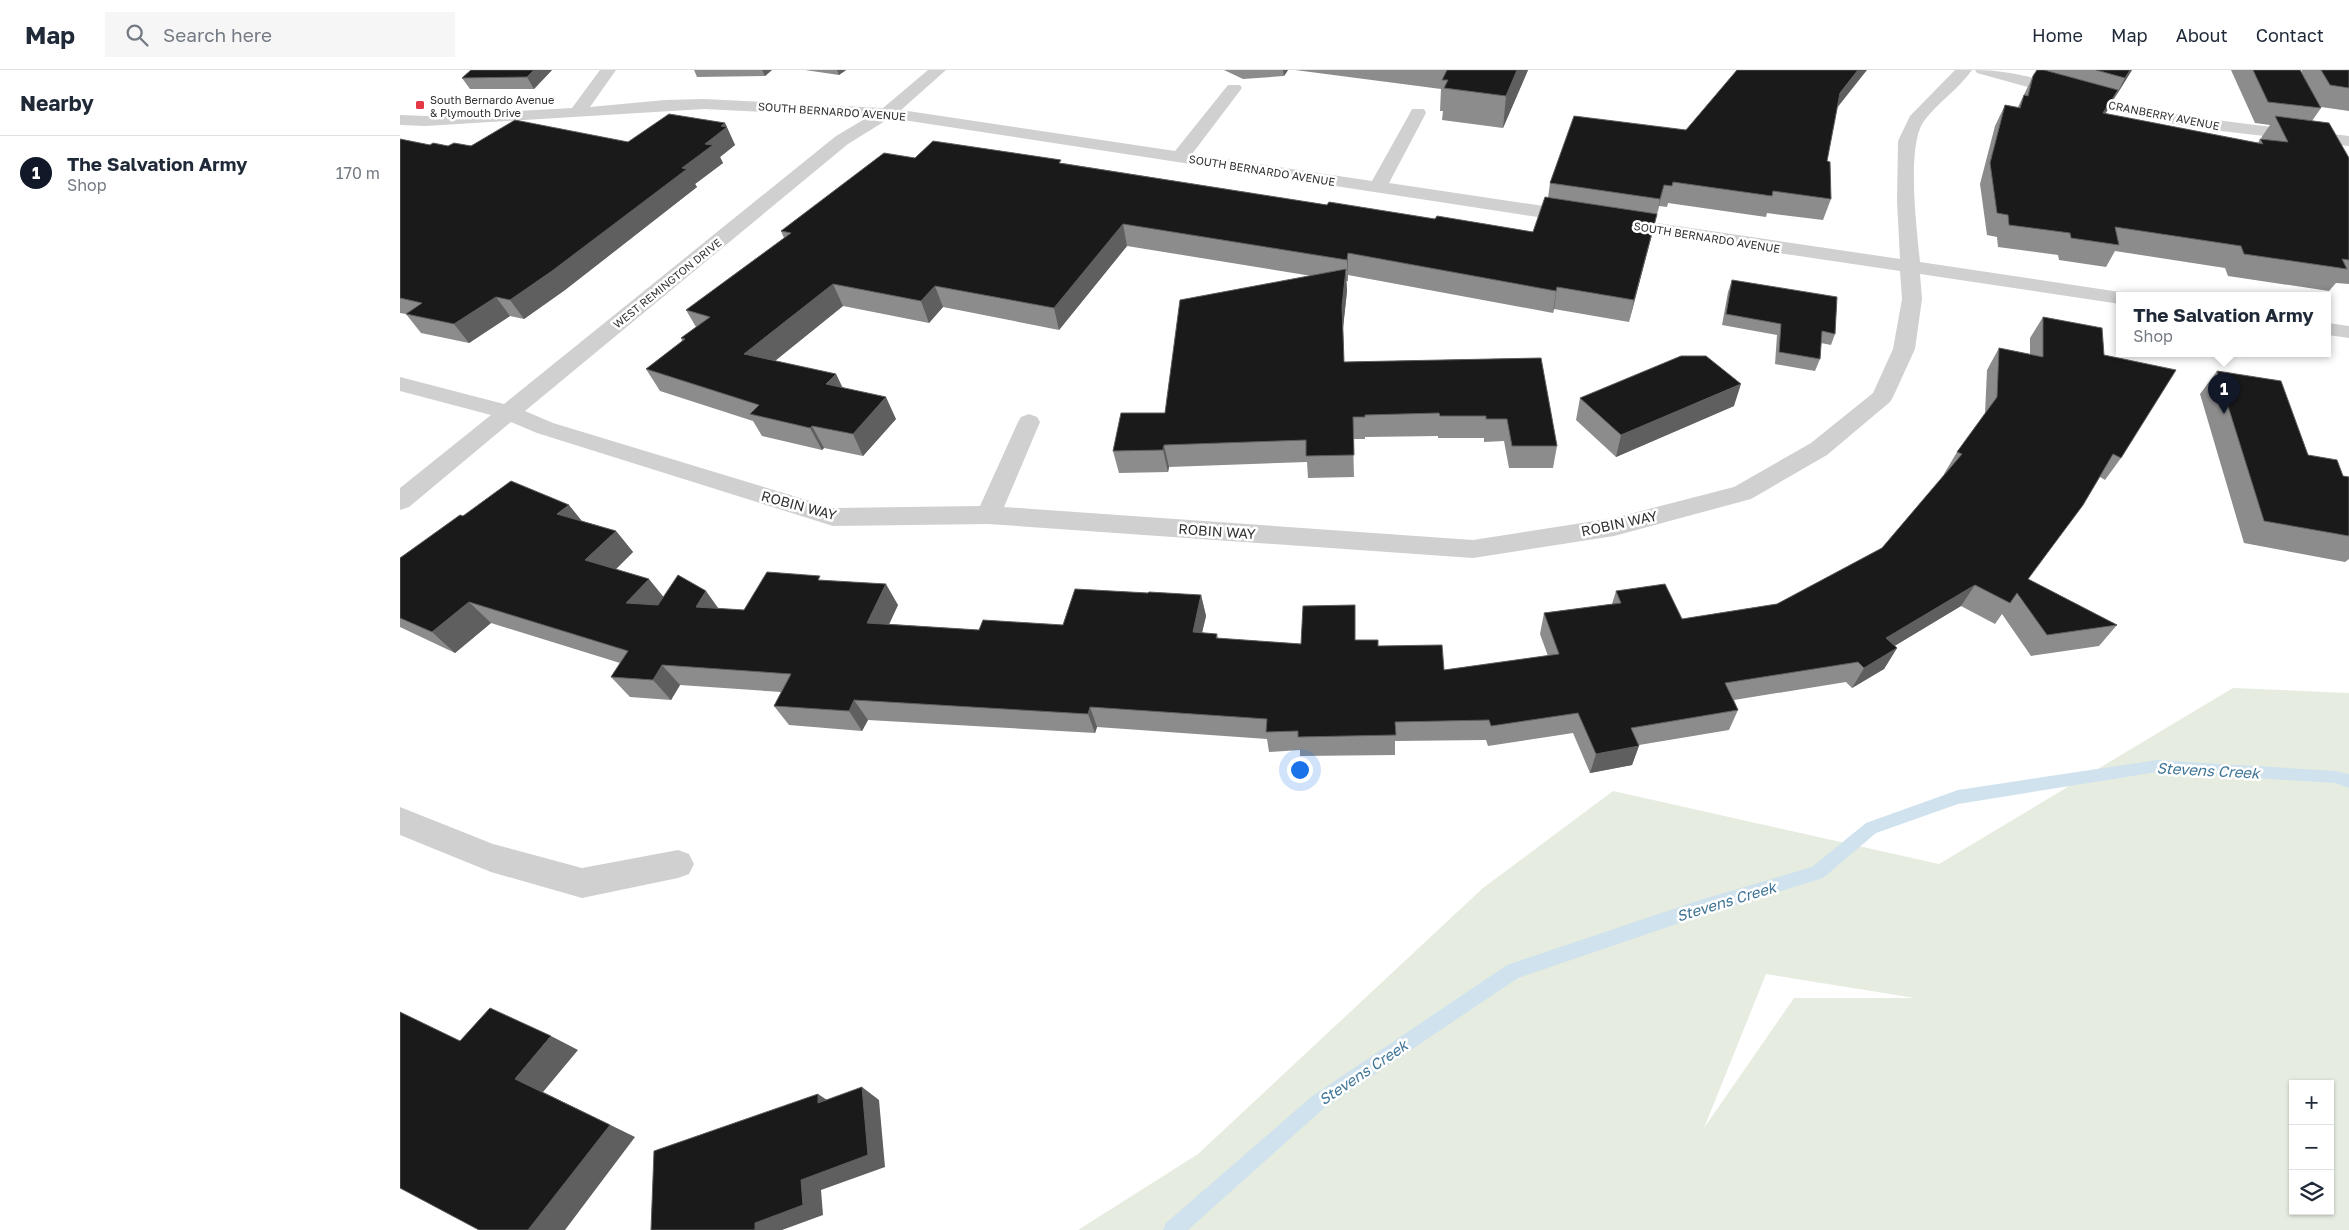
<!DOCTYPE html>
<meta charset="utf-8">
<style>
body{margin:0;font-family:"Golos Text",sans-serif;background:#f6f6f7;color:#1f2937}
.controls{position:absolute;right:15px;bottom:15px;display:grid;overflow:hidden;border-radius:0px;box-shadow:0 1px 4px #0004}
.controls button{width:45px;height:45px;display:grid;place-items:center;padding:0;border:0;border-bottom:1px solid #e0e1e3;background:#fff;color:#1f2937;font:25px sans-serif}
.you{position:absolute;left:899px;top:699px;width:18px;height:18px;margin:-12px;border:4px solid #fff;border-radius:50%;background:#1a73e8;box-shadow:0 0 0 8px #1a73e833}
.badge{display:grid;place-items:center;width:32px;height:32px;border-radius:50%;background:#111827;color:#fff;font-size:16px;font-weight:700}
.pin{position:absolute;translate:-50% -41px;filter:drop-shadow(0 1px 2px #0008)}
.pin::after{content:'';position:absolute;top:26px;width:18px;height:15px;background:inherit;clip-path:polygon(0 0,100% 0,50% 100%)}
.popup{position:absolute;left:1716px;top:222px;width:215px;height:65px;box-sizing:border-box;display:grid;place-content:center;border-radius:0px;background:#fff;filter:drop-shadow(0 1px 4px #0005);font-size:16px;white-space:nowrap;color:#747a83}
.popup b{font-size:19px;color:#1f2937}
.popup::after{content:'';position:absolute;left:50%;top:100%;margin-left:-10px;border:10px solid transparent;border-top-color:#fff}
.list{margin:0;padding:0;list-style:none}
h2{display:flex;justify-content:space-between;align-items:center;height:65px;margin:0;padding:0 20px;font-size:21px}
h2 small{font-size:16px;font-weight:400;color:#747a83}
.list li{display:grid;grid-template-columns:32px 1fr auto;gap:15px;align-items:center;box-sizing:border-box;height:75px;padding:0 20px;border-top:1px solid #e0e1e3}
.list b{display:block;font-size:19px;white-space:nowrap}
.list p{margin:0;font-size:16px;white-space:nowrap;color:#747a83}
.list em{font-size:16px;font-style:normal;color:#747a83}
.icon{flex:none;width:28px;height:28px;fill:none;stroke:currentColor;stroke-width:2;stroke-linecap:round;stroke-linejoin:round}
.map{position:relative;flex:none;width:1949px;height:1160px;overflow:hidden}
header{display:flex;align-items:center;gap:30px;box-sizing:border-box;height:70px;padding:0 25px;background:#fff;border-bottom:1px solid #e0e1e3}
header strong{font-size:24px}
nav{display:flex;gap:28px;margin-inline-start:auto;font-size:18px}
.search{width:350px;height:45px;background:#f6f6f7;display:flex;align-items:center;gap:12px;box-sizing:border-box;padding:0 18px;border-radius:0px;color:#747a83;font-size:19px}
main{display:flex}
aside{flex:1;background:#fff}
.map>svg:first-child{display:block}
</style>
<header>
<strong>Map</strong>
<div class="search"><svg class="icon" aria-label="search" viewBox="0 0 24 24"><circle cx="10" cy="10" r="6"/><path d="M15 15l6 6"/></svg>Search here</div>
<nav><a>Home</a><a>Map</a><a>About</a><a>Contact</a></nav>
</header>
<main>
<aside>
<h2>Nearby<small></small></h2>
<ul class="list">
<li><span class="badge">1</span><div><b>The Salvation Army</b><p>Shop</p></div><em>170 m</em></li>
</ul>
</aside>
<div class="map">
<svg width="1949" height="1160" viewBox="0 0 1949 1160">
<rect width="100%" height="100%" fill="#fff"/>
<path fill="#e6ecdf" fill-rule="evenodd" d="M1833,618L1949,623V1160H678L798,1084L1083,818L1213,721L1539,794ZM1366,904L1515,928H1394L1304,1058ZM1893,1014H1930V1141H1893Z"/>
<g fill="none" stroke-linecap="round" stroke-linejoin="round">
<path fill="#cfe2ee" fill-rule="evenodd" d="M1757,690L1935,701L1949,704V718L1935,713L1757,702L1558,734L1476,763L1423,808L1300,846L1118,908L923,1039L788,1160H763L766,1153L911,1027L1107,895L1300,830L1412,797L1466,753L1558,720Z"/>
<path fill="#d0d0d0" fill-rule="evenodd" d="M200,0H216L190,37L265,30L304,29L483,38L528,0H546L501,40L775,81L828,15H840L842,18L792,84L972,111L1010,43L1012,39H1024L1026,43L989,113L1177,141L1184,143L1186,147L1184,151L1177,153L490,48L448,74L125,341L153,353L433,438L580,436L618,352L621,347L629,344L637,347L640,352L604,437L1073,470L1214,448L1334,417L1411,373L1473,323L1493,279L1502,229L1500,201L1217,159L1210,157L1208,153L1210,149L1217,147L1500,189L1497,131L1498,71L1510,46L1555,0H1572C1559,19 1538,32 1524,51C1506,76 1517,160 1520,192L1720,222L1728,225H1720V234L1520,204L1522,229L1515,279L1493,327L1490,332L1427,385L1351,429L1214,466L1073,488L588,454L433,456L137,363L111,352L9,437L0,440V418L91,345L0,321V307L104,334L436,66L468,47L304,39L26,56L0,55V45L26,46L172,38Z
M1575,0C1629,0 1682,24 1734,36C1805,51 1877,57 1949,66V76L1795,58L1725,44L1577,3Z
M1928,253L1949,256V268L1928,265Z
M0,737L93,774L182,798L278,780L289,784L294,794L289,804L278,808L182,828L91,802L0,765Z"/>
</g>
<path fill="#8c8c8c" d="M71,0H152L134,19H70L62,8Z
M294,0H372L365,6L297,7Z
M405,0H446L439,5Z
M824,0H888L884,6L843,9Z
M895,0H1128L1103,58L1042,50L1043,41H1040L1041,19Z
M1637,0H1732L1714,29H1713L1705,44L1858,73L1860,69H1862L1861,68L1870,55L1855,53L1831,0H1900L1901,2L1902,0H1949V41L1921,37V38L1912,51L1949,88V214L1936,213L1929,221L1828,206L1825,198L1715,181L1706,197L1659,190L1658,185L1598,177L1597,167L1587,165L1580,114L1595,56L1605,35L1618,37L1633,6Z
M1437,38L1427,91L1431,129L1423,150L1367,143L1366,147L1268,133L1267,137L1259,136L1229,252L1154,239L1153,243L948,205V211H946L947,221L943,258L944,292L1141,288L1157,376L1153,398H1109L1104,371L1084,372V368H1038V366L965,367V369H953L954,407L908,408L907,392L769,397L768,402L719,403L713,381L765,343L912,206L727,176L659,260L543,237L529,253L443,236L375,291L436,304L443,318L496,349L463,386L424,378L422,380L362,366L353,351L260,321L246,299L282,271L281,268L296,257L286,240L384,168L381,161L515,88L662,93L927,135L1133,162L1148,128L1150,113L1286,60Z
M325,53L335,75L320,87L323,93L295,114L297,117L165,220L124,249L110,246L69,273L21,263L6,244L0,243V69L30,75L48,76L228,72Z
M1332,210L1435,264L1431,275L1421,273L1420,289L1415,301L1375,294L1377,265L1322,255L1328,222Z
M1643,247L1704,285L1721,388L1705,410L1700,407L1683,435L1628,509L1717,555L1699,576L1631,586L1602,544L1595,554L1561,536L1494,576L1497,578L1484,599L1452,618L1446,612L1334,630L1338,640L1329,660L1239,675L1232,695L1190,703L1173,663L1088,676L1086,670L995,671V685L900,686V680L869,682L867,669L697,657L695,663L468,650L462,661L389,655L374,636L381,622L280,615L271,630L230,627L211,607L220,593L91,553L55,583L0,557V488L63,446L182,451L216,461L233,482L216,499L264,527L319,539L344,540L423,510L498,535L489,554L579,560L663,555L748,523L801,525L806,546L802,563L817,564L818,568L901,574L956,570L978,576L1044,600L1148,586L1140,564L1144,543L1212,534L1216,521L1282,549L1377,534L1482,478L1545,404H1544L1557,382L1585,344L1587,300L1599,278L1630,284V268Z
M1817,301L1908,385L1943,406L1949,407V489L1945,492L1844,473L1800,324Z
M1180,328L1334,336L1216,387L1176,350Z"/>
<path fill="#5f5f5f" d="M134,0H152L134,19L127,7Z
M362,0H372L365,6Z
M437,0H446L439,5Z
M883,0H888L884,6Z
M1117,0H1128L1103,58L1106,26Z
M1458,0H1467L1433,43L1440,23Z
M1730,0H1732L1714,29L1725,8Z
M1718,20L1707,41L1692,65L1703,43Z
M325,53L335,75L320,87L323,93L295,114L297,117L165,220L124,249L110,230L282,98L321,56Z
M1264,115L1259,136L1256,151L1260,129Z
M1257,144L1252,165L1229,252L1234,230Z
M723,154L727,176L659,260L654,238Z
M948,183V211L947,190Z
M946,199L947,221L943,258L942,236Z
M433,214L443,236L356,306L344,284Z
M535,216L543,237L529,253L521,231Z
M1157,217L1154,239L1153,243L1156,221Z
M96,227L110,246L69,273L54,254Z
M436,304L446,326L426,314Z
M1341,314L1334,336L1216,387L1221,365Z
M486,327L496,349L463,386L453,364Z
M412,356L424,378L422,380L410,358Z
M764,375L769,397L768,402L763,380Z
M169,435L186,456L157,444Z
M216,461L233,482L203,512L185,490Z
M249,509L266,530L243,553L226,533Z
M486,514L498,535L480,574L467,553Z
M1575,515L1561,536L1473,589L1486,568Z
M306,521L321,542L296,537Z
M801,525L806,546L797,583L793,562Z
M69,532L91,553L55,583L32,562Z
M1497,578L1484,599L1452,618L1464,598Z
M262,595L280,615L271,630L253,610Z
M454,630L468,650L462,661L449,641Z
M690,637L697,657L695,663L688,644Z
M1239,676L1232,695L1190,703L1196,684Z
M151,966L178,980L143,1022L235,1067L165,1160H128L115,1009Z
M462,1017L479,1030L485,1097L421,1120L423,1145L382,1160H355V1153L401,1110Z
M418,1024L436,1036L418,1033Z"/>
<path fill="#1a1a1a" stroke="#5f5f5f" d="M71,0H134L127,7L62,8Z
M1047,0H1117L1106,26L1044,18L1048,10H1042Z
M1337,0H1458L1440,23L1427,91L1430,92L1431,129L1373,121L1372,126L1273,112L1272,116L1264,115L1260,129L1150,113L1174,46L1286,60Z
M1637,0H1644L1718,20L1703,43L1863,74L1860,69L1888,72L1875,46L1929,53L1949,88V190L1942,189L1947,199L1844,184L1841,176L1715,157L1719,175L1671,168L1670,163L1609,155L1608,145L1597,143L1590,93L1605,35L1620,38L1624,25L1628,26L1633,6Z
M1696,0H1730L1725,8Z
M1853,0H1900L1921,38L1868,32Z
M1921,0H1949V18L1930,15Z
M269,44L325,53L321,56L327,57L305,74L313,75L282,98L287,99L152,201L110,230L96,227L54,254L6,244L22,233L0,228V69L30,75L33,73L48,76L54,73L71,76L115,50L228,72Z
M533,71L661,90L659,93L927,135L929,132L1035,149L1037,146L1133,162L1145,127L1257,144L1234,230L1157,217L1156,221L948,183L947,190L723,154L654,238L535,216L521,231L433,214L344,284L436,304L426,314L486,327L453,364L412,356L410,358L350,344L359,335L246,299L285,269L281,268L310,247L286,240L391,163L381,161L484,83L515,88Z
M946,199L942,236L944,292L1141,288L1157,376H1112L1107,349H1086V346H1040L1039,343L965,345V347H953L954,385L906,386V370L764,375L763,380L713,381L721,343H765L780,230Z
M1332,210L1437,227L1435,264L1422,261L1420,289L1379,282L1381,254L1326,244Z
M1643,247L1702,258L1704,285L1776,300L1721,388L1713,384L1683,435L1628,509L1717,555L1647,565L1617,523L1610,533L1575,515L1486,568L1497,578L1464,598L1458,592L1325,613L1338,640L1231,658L1239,676L1196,684L1178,643L1091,656L1089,650L995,652L996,665L898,667V661L866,662L867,649L690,637L688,644L454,630L449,641L374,636L391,604L262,595L253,610L211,607L228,581L69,532L32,562L0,548V488L60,445L63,446L111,411L169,435L157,444L216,461L185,490L249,509L226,533L258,535L278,505L306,521L296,537L344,540L367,502L420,506L418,510L486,514L467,553L579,560L583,550L663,555L675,519L748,523L749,522L801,525L793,562L817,564L816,568L901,574L903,536L955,535V570H978V576L1042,575L1044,600L1159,584L1144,543L1221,533L1216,521L1265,514L1282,549L1377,534L1482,478L1562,384L1557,382L1597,327L1599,278L1643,287Z
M1281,286H1306L1341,314L1221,365L1180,328Z
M1817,301L1881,311L1908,385L1937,390L1943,406L1949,407V466L1864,451Z
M90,938L151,966L115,1009L210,1055L128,1160H79L0,1118V942L60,971Z
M462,1017L468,1085L401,1110L403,1135L355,1153V1160H251L254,1081L418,1024V1033Z"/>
<rect fill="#e63946" stroke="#fff" stroke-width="2" x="15" y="30" width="10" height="10" rx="2.5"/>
<g text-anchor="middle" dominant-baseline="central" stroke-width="5" stroke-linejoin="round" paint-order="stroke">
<g font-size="11" fill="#333" stroke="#fff" text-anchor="start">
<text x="30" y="29">South Bernardo Avenue<tspan x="30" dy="13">&amp; Plymouth Drive</tspan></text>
</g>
<g font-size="11" fill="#333" stroke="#fff">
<text transform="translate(432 41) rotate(4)">SOUTH BERNARDO AVENUE</text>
<text transform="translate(1764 45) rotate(11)">CRANBERRY AVENUE</text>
<text transform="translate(862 100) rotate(9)">SOUTH BERNARDO AVENUE</text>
<text transform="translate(1307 167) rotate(9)">SOUTH BERNARDO AVENUE</text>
<text transform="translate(267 213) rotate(-39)">WEST REMINGTON DRIVE</text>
</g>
<g font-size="14" fill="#333" stroke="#fff">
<text transform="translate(399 435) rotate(15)">ROBIN WAY</text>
<text transform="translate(1219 453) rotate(-12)">ROBIN WAY</text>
<text transform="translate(817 461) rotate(4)">ROBIN WAY</text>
</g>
<g font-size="15" font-style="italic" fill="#3f7597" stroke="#fff">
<text transform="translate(1808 700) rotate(3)">Stevens Creek</text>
<text transform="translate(1326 831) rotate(-17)">Stevens Creek</text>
<text transform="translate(963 1002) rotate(-34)">Stevens Creek</text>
</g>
</g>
</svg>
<div class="controls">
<button>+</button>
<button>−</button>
<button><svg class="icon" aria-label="layers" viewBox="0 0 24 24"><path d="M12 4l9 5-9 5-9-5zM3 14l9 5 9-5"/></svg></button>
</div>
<div class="you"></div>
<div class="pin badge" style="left:1824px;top:344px">1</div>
<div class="popup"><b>The Salvation Army</b>Shop</div>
</div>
</main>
